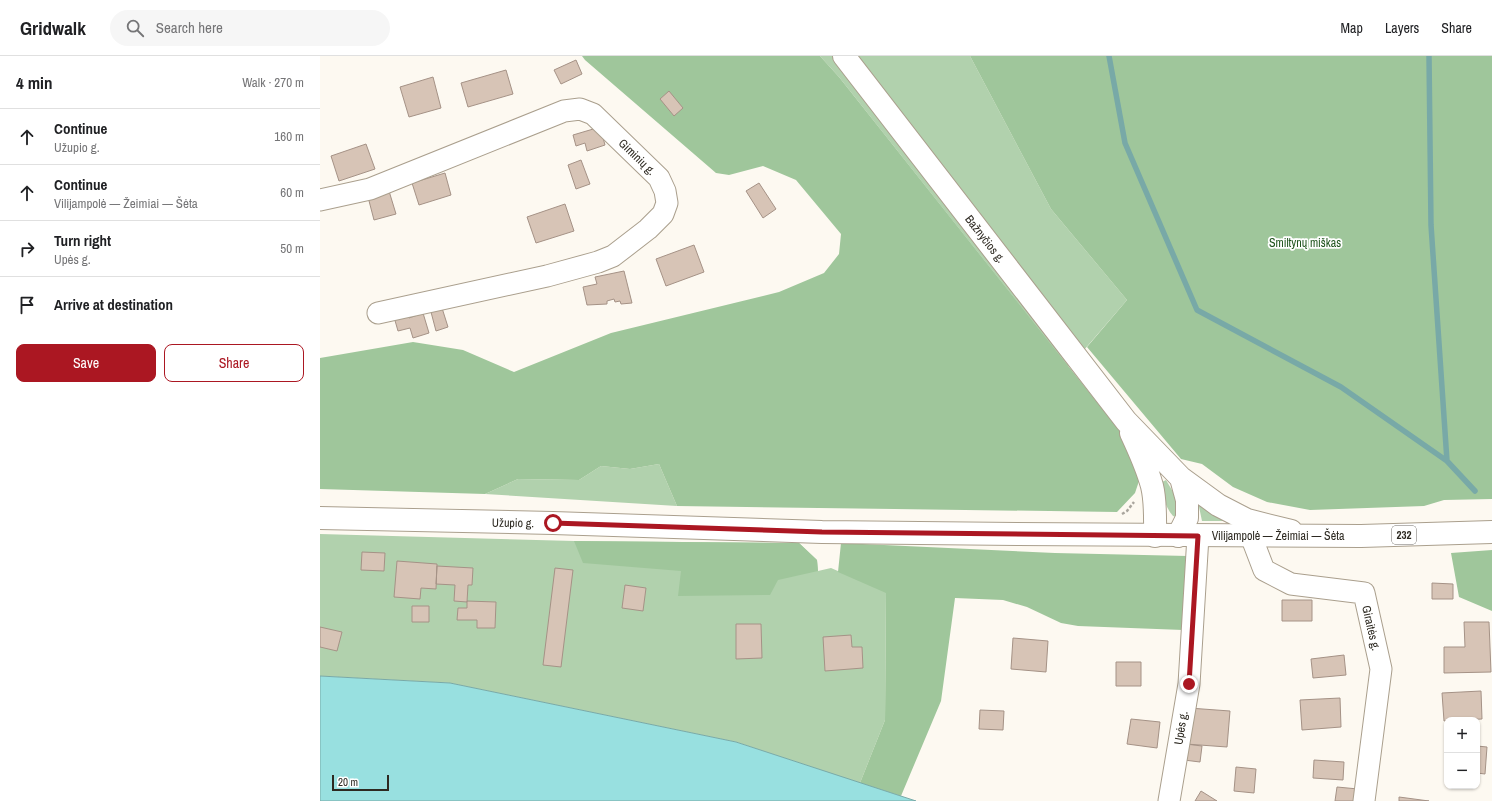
<!DOCTYPE html>
<meta charset="utf-8">
<style>
body{margin:0;font-family:"Archivo Narrow",sans-serif;background:#f6f6f6;color:#202124}
.controls{position:absolute;right:12px;bottom:12px;display:grid;overflow:hidden;border-radius:8px;box-shadow:0 1px 3px #0004}
.controls button{width:36px;height:36px;display:grid;place-items:center;padding:0;border:0;border-bottom:1px solid #e0e0e0;background:#fff;color:#202124;font:20px sans-serif}
.scale{position:absolute;left:12px;bottom:10px;width:57px;box-sizing:border-box;padding-left:4px;border:2px solid #2d2921;border-top:0;font-size:11px;line-height:14px;white-space:nowrap;color:#2d2921;-webkit-text-stroke:3px #fff;paint-order:stroke}
.stop{position:absolute;width:12px;height:12px;margin:-9px;border:3px solid #ab1722;border-radius:50%;background:#fff}
.stop.end{background:#ab1722;border-color:#fff;box-shadow:0 1px 4px #0008}
.list{margin:0;padding:0;list-style:none}
h2{display:flex;justify-content:space-between;align-items:center;height:52px;margin:0;padding:0 16px;font-size:17px}
h2 small{font-size:13px;font-weight:400;color:#757577}
.list li{display:grid;grid-template-columns:26px 1fr auto;gap:12px;align-items:center;box-sizing:border-box;height:56px;padding:0 16px;border-top:1px solid #e0e0e0}
.list b{display:block;font-size:15px;white-space:nowrap}
.list p{margin:0;font-size:13px;white-space:nowrap;color:#757577}
.list em{font-size:13px;font-style:normal;color:#757577}
.actions{display:flex;gap:8px;padding:12px 16px}
.actions a{flex:1;padding:9px 0;border:1px solid #ab1722;border-radius:8px;text-align:center;font-size:14px;color:#ab1722}
.actions .main{background:#ab1722;color:#fff}
.icon{flex:none;width:22px;height:22px;fill:none;stroke:currentColor;stroke-width:2;stroke-linecap:round;stroke-linejoin:round}
.map{position:relative;flex:none;width:1172px;height:745px;overflow:hidden}
header{display:flex;align-items:center;gap:24px;box-sizing:border-box;height:56px;padding:0 20px;background:#fff;border-bottom:1px solid #e0e0e0}
header strong{font-size:19px}
nav{display:flex;gap:22px;margin-inline-start:auto;font-size:14px}
.search{width:280px;height:36px;background:#f6f6f6;display:flex;align-items:center;gap:10px;box-sizing:border-box;padding:0 14px;border-radius:22px;color:#757577;font-size:15px}
main{display:flex}
aside{flex:1;background:#fff}
.map>svg:first-child{display:block}
</style>
<header>
<strong>Gridwalk</strong>
<div class="search"><svg class="icon" aria-label="search" viewBox="0 0 24 24"><circle cx="10" cy="10" r="6"/><path d="M15 15l6 6"/></svg>Search here</div>
<nav><a>Map</a><a>Layers</a><a>Share</a></nav>
</header>
<main>
<aside>
<h2>4 min<small>Walk · 270 m</small></h2>
<ul class="list">
<li><svg class="icon" aria-label="ahead" viewBox="0 0 24 24"><path d="M12 20V5M6 11l6-6 6 6"/></svg><div><b>Continue</b><p>Užupio g.</p></div><em>160 m</em></li>
<li><svg class="icon" aria-label="ahead" viewBox="0 0 24 24"><path d="M12 20V5M6 11l6-6 6 6"/></svg><div><b>Continue</b><p>Vilijampolė — Žeimiai — Šėta</p></div><em>60 m</em></li>
<li><svg class="icon" aria-label="right" viewBox="0 0 24 24"><path d="M7 20v-9h11M14 6l5 5-5 5"/></svg><div><b>Turn right</b><p>Upės g.</p></div><em>50 m</em></li>
<li><svg class="icon" aria-label="arrive" viewBox="0 0 24 24"><path d="M6 21V4h12l-3 4 3 4H6"/></svg><div><b>Arrive at destination</b></div></li>
</ul>
<div class="actions"><a class="main">Save</a><a>Share</a></div>
</aside>
<div class="map">
<svg width="1172" height="745" viewBox="0 0 1172 745">
<rect width="100%" height="100%" fill="#fdf9f1"/>
<path fill="#b1d1ad" d="M500,0H650L731,153L807,244L758,301L748,310L519,21Z
M339,408L357,450L165,438L198,423L259,424L281,410L310,413Z
M846,424L859,446L856,461L853,460C845,451 843,439 840,427Z
M878,446L907,465H882Z
M0,478L254,485L479,487L497,504L498,515L511,512L566,536L565,664L540,727L416,686L130,627L0,620Z"/>
<path fill="#9fc69b" d="M262,0H500L519,21L807,384L820,422L815,437L797,456L357,450L339,408L310,413L281,410L259,424L198,423L165,438L0,433V302L93,286L143,294L194,316L291,277L459,236L504,217L519,198L521,178L476,124L443,110L409,119L396,117L265,4Z
M650,0H1172V443L1124,444L1104,450L990,454L947,446L913,431L882,408L861,403L767,291L807,244L731,153Z
M254,485L479,487L497,504L498,515L458,524L450,539L358,540L361,515L263,507Z
M521,487L735,497L868,500L863,574L758,570L741,567L707,551L683,544L635,542L621,645L581,740L540,727L565,664L566,537L518,516Z
M1172,494V555L1139,541L1131,497Z"/>
<path fill="#98e0e0" stroke="#78a9a7" d="M0,620L130,627L416,686L596,745H0Z"/>
<g fill="none" stroke-linecap="round" stroke-linejoin="round">
<path stroke="#78a9a7" stroke-width="5.5" d="M789,0L805,87L877,254L1021,331L1127,405L1155,435
M1109,0L1111,169L1127,405"/>
</g>
<path fill="#d7c4b6" stroke="#a59286" d="M256,4L262,18L241,28L234,14Z
M186,14L193,38L148,51L141,27Z
M113,21L121,52L89,61L80,31Z
M349,35L363,52L354,60L340,43Z
M280,71L285,89L267,95L265,87L256,90L253,79Z
M46,88L55,113L19,125L11,100Z
M261,104L270,128L256,133L248,109Z
M125,117L131,139L99,149L92,127Z
M439,127L456,153L443,162L426,135Z
M69,135L76,158L54,164L48,141Z
M245,148L254,175L216,187L207,161Z
M374,189L384,216L346,230L336,203Z
M304,215L312,247L301,248L300,245L295,246L294,243L287,245V248L267,249L263,231L277,228L275,221Z
M122,252L128,271L116,275L111,256Z
M88,257L89,262L103,257L109,277L93,282L90,272L78,275L74,261Z
M42,496L65,497L64,515L41,514Z
M77,505L117,508L116,533L101,532L100,543L74,541Z
M117,510L153,512L152,529H148L147,546L134,545L135,529L116,528Z
M235,512L253,514L241,611L223,609Z
M1112,527L1133,528V543H1112Z
M305,529L326,532L323,555L302,552Z
M962,544H992V565H962Z
M147,545L176,546L175,572H157V564H137L138,552H147Z
M92,550H109V566H92Z
M1144,566H1169L1171,616L1124,617V591H1145Z
M416,568H441L442,602L416,603Z
M0,571L22,576L17,595L0,591Z
M531,579L532,591H542L543,612L505,615L503,581Z
M693,582L728,585L726,616L691,613Z
M1024,599L1026,619L993,622L991,603Z
M796,606H821V630H796Z
M1161,635L1162,663L1124,665L1122,637Z
M1020,642L1021,671L982,674L980,644Z
M869,652L910,655L907,691L866,688Z
M660,654L684,655L683,674L659,673Z
M811,663L840,666L837,692L807,688Z
M866,688L882,690L880,706L864,704Z
M1157,690L1167,691L1165,718L1157,717Z
M994,704L1024,706L1023,724L993,722Z
M916,711L936,713L934,737L914,735Z
M1017,731L1038,733L1037,745H1015Z
M881,735L897,745H875Z
M1079,741L1109,745H1079Z"/>
<g fill="none" stroke-linecap="round" stroke-linejoin="round">
<g stroke="#aa9f8d" stroke-width="23">
<path id="street" d="M0,144L50,133L244,55L260,53L273,58L339,122L345,135L347,147L343,158L328,173L293,200L278,206L227,220L58,257
M931,480L944,514L971,528L1044,537L1061,613L1044,745
M849,745L869,628L878,480"/>
</g>
<g stroke="#aa9f8d" stroke-width="24">
<path id="secondary" d="M524,0L806,365L861,422L867,444V462L858,480
M811,377C819,394 827,412 832,430C836,446 835,464 835,480
M861,422L898,449L927,464L971,475"/>
</g>
<g stroke="#aa9f8d" stroke-width="24">
<path id="primary" d="M0,462L233,467L502,476L697,478L1041,480L1172,476"/>
</g>
<path stroke="#a9a59d" stroke-width="2.5" stroke-dasharray="3 2" stroke-linecap="butt" d="M802,458L807,455L814,446"/>
<use href="#street" stroke="#fff" stroke-width="21"/>
<use href="#secondary" stroke="#fff" stroke-width="22"/>
<use href="#primary" stroke="#fff" stroke-width="22"/>
</g>
<g fill="none" stroke-linecap="round" stroke-linejoin="round">
<path stroke="#ab1722" stroke-width="5" d="M233,467L502,476L878,480L869,628"/>
</g>
<g text-anchor="middle" dominant-baseline="central" stroke-width="3.5" stroke-linejoin="round" paint-order="stroke">
<rect fill="#fff" stroke="#6c6964" stroke-width="1" x="1072" y="470" width="24" height="18" rx="3"/>
<g font-size="11" font-weight="bold" fill="#2d2921">
<text x="1084" y="479">232</text>
</g>
<g font-size="12" fill="#2d2921" stroke="#fff">
<text transform="translate(317 101) rotate(44)">Giminių g.</text>
<text transform="translate(665 183) rotate(52)">Bažnyčios g.</text>
<text transform="translate(193 467) rotate(1)">Užupio g.</text>
<text x="958" y="480">Vilijampolė — Žeimiai — Šėta</text>
<text transform="translate(1051 572) rotate(77)">Giraitės g.</text>
<text transform="translate(861 672) rotate(-81)">Upės g.</text>
</g>
<g font-size="12" fill="#20551e" stroke="#fff">
<text x="985" y="187">Smiltynų miškas</text>
</g>
</g>
</svg>
<div class="controls">
<button>+</button>
<button>−</button>
</div>
<div class="scale">20 m</div>
<div class="stop" style="left:233px;top:467px"></div>
<div class="stop end" style="left:869px;top:628px"></div>
</div>
</main>
